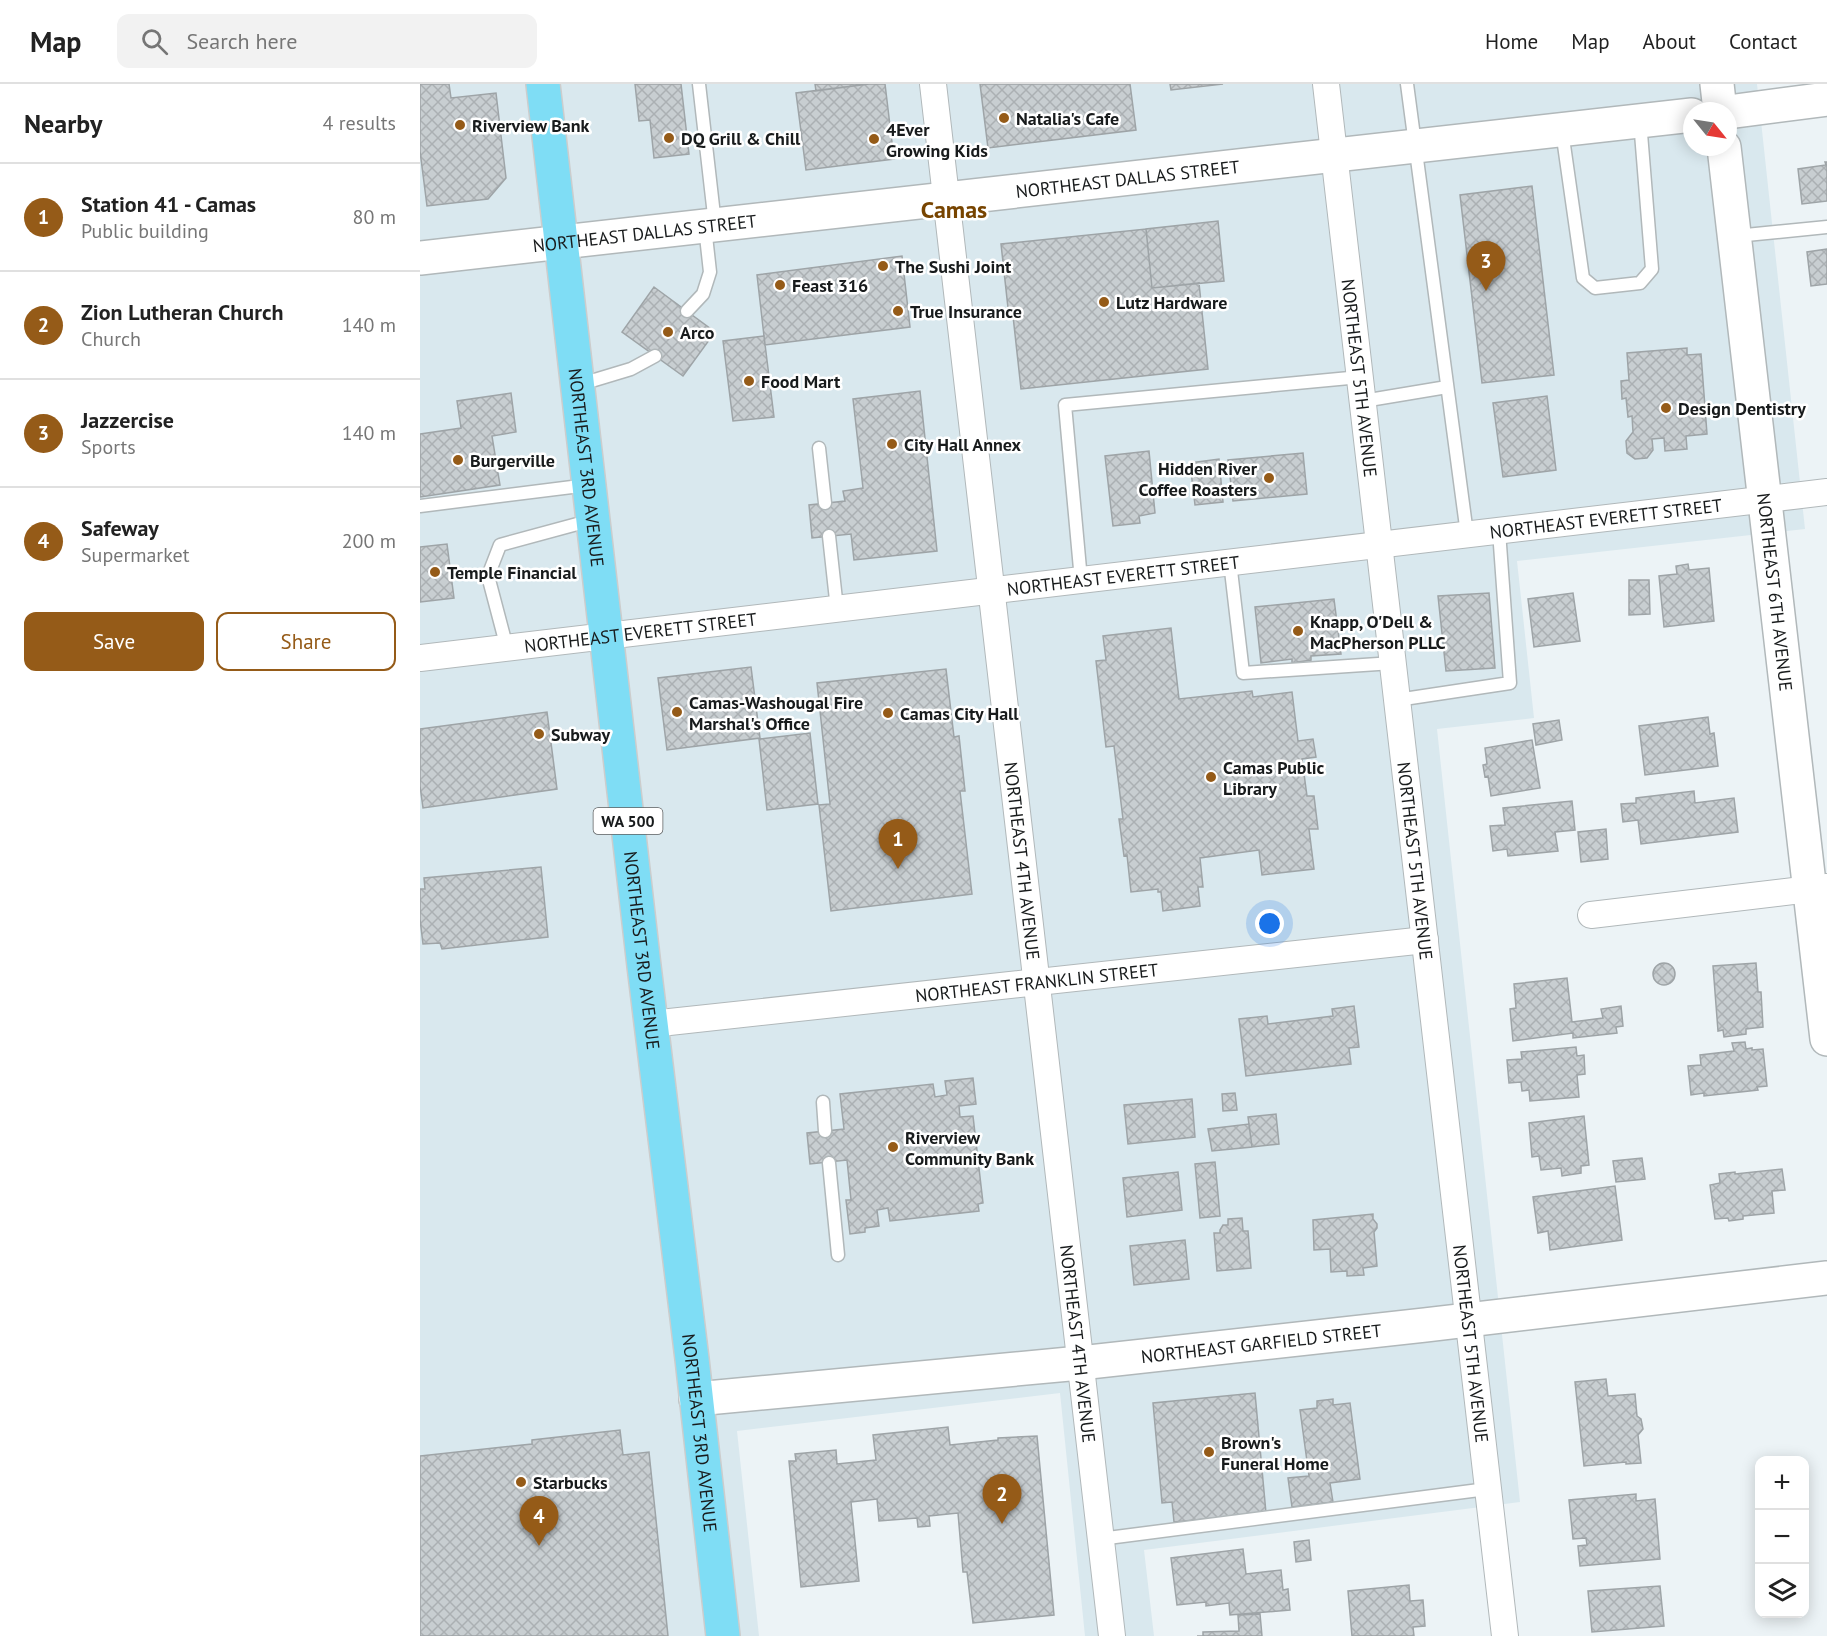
<!DOCTYPE html>
<meta charset="utf-8">
<style>
body{margin:0;font-family:"PT Sans",sans-serif;background:#f2f2f2;color:#222}
.controls{position:absolute;right:18px;bottom:18px;display:grid;overflow:hidden;border-radius:12px;box-shadow:0 3px 15px #0003}
.controls button{width:54px;height:54px;display:grid;place-items:center;padding:0;border:0;border-bottom:2px solid #e0e0e0;background:#fff;color:#222;font:30px sans-serif}
.compass{position:absolute;left:1263px;top:18px;width:54px;height:54px;border-radius:50%;background:#fff;box-shadow:0 3px 15px #0003;rotate:120deg}
.you{position:absolute;left:850px;top:840px;width:21px;height:21px;margin:-15px;border:4px solid #fff;border-radius:50%;background:#1a73e8;box-shadow:0 0 0 9px #1a73e833}
.badge{display:grid;place-items:center;width:39px;height:39px;border-radius:50%;background:#955b18;color:#fff;font-size:20px;font-weight:700}
.pin{position:absolute;translate:-50% -50px;filter:drop-shadow(0 2px 3px #0008)}
.pin::after{content:'';position:absolute;top:32px;width:21px;height:18px;background:inherit;clip-path:polygon(0 0,100% 0,50% 100%)}
.list{margin:0;padding:0;list-style:none}
h2{display:flex;justify-content:space-between;align-items:center;height:78px;margin:0;padding:0 24px;font-size:26px}
h2 small{font-size:20px;font-weight:400;color:#767676}
.list li{display:grid;grid-template-columns:39px 1fr auto;gap:18px;align-items:center;box-sizing:border-box;height:108px;padding:0 24px;border-top:2px solid #e0e0e0}
.list b{display:block;font-size:22px;white-space:nowrap}
.list p{margin:0;font-size:20px;white-space:nowrap;color:#767676}
.list em{font-size:20px;font-style:normal;color:#767676}
.actions{display:flex;gap:12px;padding:18px 24px}
.actions a{flex:1;padding:14px 0;border:2px solid #955b18;border-radius:12px;text-align:center;font-size:21px;color:#955b18}
.actions .main{background:#955b18;color:#fff}
.icon{flex:none;width:33px;height:33px;fill:none;stroke:currentColor;stroke-width:2;stroke-linecap:round;stroke-linejoin:round}
.map{position:relative;flex:none;width:1407px;height:1552px;overflow:hidden}
header{display:flex;align-items:center;gap:36px;box-sizing:border-box;height:84px;padding:0 30px;background:#fff;border-bottom:2px solid #e0e0e0}
header strong{font-size:28px}
nav{display:flex;gap:33px;margin-inline-start:auto;font-size:21px}
.search{width:420px;height:54px;background:#f2f2f2;display:flex;align-items:center;gap:15px;box-sizing:border-box;padding:0 21px;border-radius:12px;color:#767676;font-size:22px}
main{display:flex}
aside{flex:1;background:#fff}
.map>svg:first-child{display:block}
</style>
<header>
<strong>Map</strong>
<div class="search"><svg class="icon" aria-label="search" viewBox="0 0 24 24"><circle cx="10" cy="10" r="6"/><path d="M15 15l6 6"/></svg>Search here</div>
<nav><a>Home</a><a>Map</a><a>About</a><a>Contact</a></nav>
</header>
<main>
<aside>
<h2>Nearby<small>4 results</small></h2>
<ul class="list">
<li><span class="badge">1</span><div><b>Station 41 - Camas</b><p>Public building</p></div><em>80 m</em></li>
<li><span class="badge">2</span><div><b>Zion Lutheran Church</b><p>Church</p></div><em>140 m</em></li>
<li><span class="badge">3</span><div><b>Jazzercise</b><p>Sports</p></div><em>140 m</em></li>
<li><span class="badge">4</span><div><b>Safeway</b><p>Supermarket</p></div><em>200 m</em></li>
</ul>
<div class="actions"><a class="main">Save</a><a>Share</a></div>
</aside>
<div class="map">
<svg width="1407" height="1552" viewBox="0 0 1407 1552">
<defs>
<pattern id="building-cross-hatch" width="8" height="8" patternUnits="userSpaceOnUse" patternTransform="scale(1.5)"><rect width="8" height="8" fill="#c8ced1"/><path d="M0 0l8 8M0 8l8-8" fill="none" stroke="#abb0b3"/></pattern>
</defs>
<rect width="100%" height="100%" fill="#ecf3f6"/>
<path fill="#d9e8ee" fill-rule="evenodd" d="M0,0H1337L1385,445L1097,477L1114,634L1017,645L1100,1418L724,1466L734,1552H665L640,1309L317,1347L339,1552H0ZM1272,27H1308V63H1272Z"/>
<path fill="url(#building-cross-hatch)" stroke="#9ea4a7" stroke-width="1.5" d="M0,0H29L31,14L76,9L86,94L68,115L7,122L0,67Z
M215,0H261L269,70L234,74L230,36L219,37Z
M395,0H449L396,7Z
M449,0H465L474,75L386,86L376,9Z
M560,0H710L716,46L568,64Z
M750,0H803L751,6Z
M1405,78H1407V117L1382,120L1378,85L1406,81Z
M1112,102L1134,291L1062,299L1040,111Z
M798,137L804,197L732,204L726,145Z
M726,145L732,204L779,199L788,285L601,305L593,232L589,233L581,160Z
M1407,165V200L1391,202L1387,168Z
M482,172L490,243L345,261L337,191Z
M234,203L295,248L263,292L202,248Z
M344,252L354,333L313,337L303,257Z
M1267,264V271L1281,270L1287,350L1266,352L1267,365L1245,367L1244,354L1232,355L1233,366L1227,374L1215,375L1207,369L1206,357L1213,348L1212,332L1208,333L1206,314L1202,315L1201,297L1209,296L1207,269Z
M500,307L517,467L434,476L431,450L392,454L389,421L425,417L423,407L443,404L433,315Z
M91,309L96,348L72,352L80,401L0,413V350L41,344L37,317Z
M1127,312L1136,386L1083,393L1073,319Z
M729,367L735,429L719,432L720,439L693,442L685,372Z
M883,369L887,410L813,417L808,376Z
M799,375L803,418L775,421L770,379Z
M27,460L34,514L0,518V463Z
M1268,480L1269,486L1289,484L1294,537L1244,543L1239,492L1257,490L1256,482Z
M1209,496H1229L1230,530L1209,531Z
M1069,509L1075,584L1026,587L1018,512Z
M1153,509L1160,557L1114,563L1108,515Z
M914,515L921,570L891,572V576L872,579V575L841,579L835,523Z
M751,544L759,615L832,607L833,613L872,608L878,657L893,655L896,673L882,675L887,712H894L898,745H889L894,785L842,791L839,766L780,774L783,803H778L780,822L743,827L741,808H738V805L711,808L707,771L704,772L699,735H703L694,662L686,663L676,577L686,576L683,552Z
M331,583L340,654L247,666L238,594Z
M526,585L534,653L539,652L545,707H540L552,810L411,827L399,721L410,720L397,599Z
M127,628L137,705L3,724L0,702V645Z
M1288,633L1290,650L1294,649L1298,682L1225,691L1219,642Z
M1139,636L1142,656L1116,661L1113,640Z
M390,649L398,720L347,726L339,655Z
M1112,656L1120,704L1071,712L1068,692L1065,693L1063,681L1067,680L1065,664Z
M1274,707L1275,719L1314,714L1318,748L1221,760L1218,736L1203,738L1201,720L1216,719V714Z
M1152,717L1155,746L1135,748L1138,767L1088,772L1087,765L1073,767L1070,742L1085,741L1083,724Z
M1186,745L1188,775L1161,778L1158,748Z
M121,783L128,853L22,865L20,859L3,860L0,835V805H5L4,794Z
M1336,879L1338,908H1341L1343,943L1326,945V950L1304,953L1303,946L1298,947L1293,882Z
M1233 890a11 11 0 1 1 22 0a11 11 0 1 1-22 0Z
M1147,894L1152,938L1183,934L1181,925L1201,922L1203,942L1196,943L1197,949L1153,954V949L1093,957L1090,925L1096,924L1094,900Z
M934,922L939,963L929,964L931,980L826,992L819,935L847,932L848,940L913,932L912,925Z
M1325,958L1326,965L1332,964V966L1343,965L1347,1002L1337,1003L1338,1006L1284,1012V1009L1271,1011L1268,982L1281,981L1280,971L1314,967L1312,959Z
M1156,963L1157,972L1164,971L1165,990L1157,991L1159,1013L1110,1017L1109,1006L1102,1007L1101,998L1089,999L1087,976L1102,975L1101,968Z
M553,994L556,1020L539,1022L540,1033L553,1032L563,1119L558,1120L559,1127L470,1137L468,1124L457,1126L459,1142L445,1144V1148L430,1150L426,1116H431L427,1076L390,1080L387,1049L424,1045L420,1010L513,1000L515,1013L527,1011L525,997Z
M815,1009L817,1026L803,1027L802,1010Z
M772,1015L775,1053L708,1060L704,1021Z
M856,1030L859,1060L832,1063L828,1033Z
M1164,1032L1169,1081L1161,1082V1089L1142,1092L1141,1084L1121,1086L1119,1072L1112,1073L1109,1039Z
M829,1040L832,1063L792,1067L788,1045Z
M1222,1074L1225,1095L1196,1098L1193,1077Z
M795,1078L800,1132L780,1134L775,1080Z
M1362,1085L1365,1106L1352,1107L1354,1129L1323,1132V1135L1309,1137L1308,1134L1295,1135L1290,1101L1300,1099L1299,1090L1315,1088V1090Z
M758,1088L762,1126L707,1133L703,1094Z
M1195,1102L1202,1156L1130,1166L1128,1147L1118,1149L1113,1113Z
M953,1130V1135L957,1140V1144L954,1148L957,1182L943,1184L944,1191L927,1192V1187L911,1188L910,1165L894,1166L893,1136Z
M822,1134L823,1147H828L831,1184L797,1187L794,1149H800V1146L803,1141H808V1135Z
M765,1156L769,1195L714,1201L710,1162Z
M1186,1295L1188,1312L1215,1310L1217,1332L1221,1335L1223,1345L1218,1351L1221,1379L1206,1380V1378L1164,1382L1155,1298Z
M835,1309L846,1429L754,1438L752,1418L742,1419L733,1319Z
M913,1315V1321L930,1319L940,1395L910,1399L913,1418L872,1423L868,1394L889,1392L880,1326L897,1324V1317Z
M528,1343L530,1361L578,1356V1354L617,1352L634,1531L553,1539L547,1488H543L538,1429L509,1432L510,1442L498,1443L497,1434L459,1437L457,1415L431,1418L439,1497L381,1503L369,1377H376L375,1370L416,1366L417,1380L456,1376L453,1351Z
M200,1346L203,1371L229,1368L248,1552H0V1372L112,1360V1356Z
M1216,1410V1417L1235,1415L1240,1475L1160,1482L1158,1462L1167,1461L1166,1454L1153,1455L1149,1416Z
M889,1456L891,1476L876,1478L874,1458Z
M823,1465L826,1490L861,1486L863,1506L868,1505L870,1526L810,1531L809,1519L786,1522V1518L757,1521L751,1474Z
M989,1501L990,1517L1003,1516L1005,1542L993,1543L994,1552H932L928,1507Z
M1240,1502L1244,1542L1172,1548L1168,1507Z
M840,1530L842,1552H777H783V1548L819,1547L818,1531Z"/>
<g fill="none" stroke-linecap="round" stroke-linejoin="round">
<g stroke="#b1b8ba" stroke-width="15">
<path id="lane" d="M279,0L295,140
M987,0L1047,450
M1142,47L1163,194L1175,204L1220,199L1232,185L1220,37
M1316,152L1407,143
M267,227L283,210L290,188L285,143
M158,301L211,285L235,272
M943,317L1027,303
M399,364L405,419
M0,422L168,401
M409,452L417,525
M810,478L823,589L973,579
M661,496L645,321L940,293
M87,564L68,492L80,461L172,436
M977,616L1090,599L1079,447
M403,1018L405,1047
M409,1079L418,1171
M680,1455L1067,1405"/>
</g>
<g stroke="#b1b8ba" stroke-width="28">
<g id="street">
<path id="s1" d="M513,0L692,1552"/>
<path id="s2" d="M906,0L1085,1552"/>
<path id="s3" d="M0,574L1407,408"/>
<path d="M1171,831L1407,803"/>
<path id="s4" d="M231,940L1005,856"/>
</g>
</g>
<g stroke="#b1b8ba" stroke-width="36">
<g id="secondary">
<path d="M1297,0L1300,27"/>
<path d="M1308,28L1407,15"/>
<path id="s5" d="M1304,63L1407,955"/>
<path id="s6" d="M0,174L1272,31"/>
<path id="s7" d="M276,1315L660,1279L1005,1241L1407,1194"/>
</g>
</g>
<g stroke="#cccdcd" stroke-width="36">
<g id="primary">
<path id="s8" d="M123,0L224,882L272,1275L303,1552"/>
</g>
</g>
<use href="#lane" stroke="#fff" stroke-width="12"/>
<use href="#street" stroke="#fff" stroke-width="26"/>
<use href="#secondary" stroke="#fff" stroke-width="33"/>
<use href="#primary" stroke="#7fddf5" stroke-width="33"/>
</g>
<g fill="#955b18" stroke="#fff" stroke-width="2">
<circle cx="584" cy="34" r="6"/>
<circle cx="40" cy="41" r="6"/>
<circle cx="249" cy="54" r="6"/>
<circle cx="454" cy="55" r="6"/>
<circle cx="463" cy="182" r="6"/>
<circle cx="360" cy="201" r="6"/>
<circle cx="684" cy="218" r="6"/>
<circle cx="478" cy="227" r="6"/>
<circle cx="248" cy="248" r="6"/>
<circle cx="329" cy="297" r="6"/>
<circle cx="1246" cy="324" r="6"/>
<circle cx="472" cy="360" r="6"/>
<circle cx="38" cy="376" r="6"/>
<circle cx="849" cy="394" r="6"/>
<circle cx="15" cy="488" r="6"/>
<circle cx="878" cy="547" r="6"/>
<circle cx="257" cy="628" r="6"/>
<circle cx="468" cy="629" r="6"/>
<circle cx="119" cy="650" r="6"/>
<circle cx="791" cy="693" r="6"/>
<circle cx="473" cy="1063" r="6"/>
<circle cx="789" cy="1368" r="6"/>
<circle cx="101" cy="1398" r="6"/>
</g>
<g text-anchor="middle" dominant-baseline="central" stroke-width="5" stroke-linejoin="round" paint-order="stroke">
<rect fill="#fff" stroke="#5d5f60" stroke-width="1.5" x="173.5" y="724" width="69" height="26" rx="4.5"/>
<g font-size="16" font-weight="bold" fill="#181b1c">
<text x="208" y="737">WA 500</text>
</g>
<g font-size="18" font-weight="bold" fill="#181b1c" stroke="#fff" text-anchor="start">
<text x="596" y="34">Natalia's Cafe</text>
<text x="52" y="41">Riverview Bank</text>
<text x="466" y="45">4Ever<tspan x="466" dy="21">Growing Kids</tspan></text>
<text x="261" y="54">DQ Grill &amp; Chill</text>
<text x="475" y="182">The Sushi Joint</text>
<text x="372" y="201">Feast 316</text>
<text x="696" y="218">Lutz Hardware</text>
<text x="490" y="227">True Insurance</text>
<text x="260" y="248">Arco</text>
<text x="341" y="297">Food Mart</text>
<text x="1258" y="324">Design Dentistry</text>
<text x="484" y="360">City Hall Annex</text>
<text x="50" y="376">Burgerville</text>
<text x="837" y="384" text-anchor="end">Hidden River<tspan x="837" dy="21">Coffee Roasters</tspan></text>
<text x="27" y="488">Temple Financial</text>
<text x="890" y="537">Knapp, O'Dell &amp;<tspan x="890" dy="21">MacPherson PLLC</tspan></text>
<text x="269" y="618">Camas-Washougal Fire<tspan x="269" dy="21">Marshal's Office</tspan></text>
<text x="480" y="629">Camas City Hall</text>
<text x="131" y="650">Subway</text>
<text x="803" y="683">Camas Public<tspan x="803" dy="21">Library</tspan></text>
<text x="485" y="1053">Riverview<tspan x="485" dy="21">Community Bank</tspan></text>
<text x="801" y="1358">Brown's<tspan x="801" dy="21">Funeral Home</tspan></text>
<text x="113" y="1398">Starbucks</text>
</g>
<g font-size="18" fill="#181b1c" stroke="#fff">
<text stroke="none"><textPath href="#s6" startOffset="712">NORTHEAST DALLAS STREET</textPath></text>
<text stroke="none"><textPath href="#s6" startOffset="226">NORTHEAST DALLAS STREET</textPath></text>
<text stroke="none"><textPath href="#s2" startOffset="296">NORTHEAST 5TH AVENUE</textPath></text>
<text stroke="none"><textPath href="#s8" startOffset="386">NORTHEAST 3RD AVENUE</textPath></text>
<text stroke="none"><textPath href="#s3" startOffset="1194">NORTHEAST EVERETT STREET</textPath></text>
<text stroke="none"><textPath href="#s3" startOffset="708">NORTHEAST EVERETT STREET</textPath></text>
<text stroke="none"><textPath href="#s5" startOffset="448">NORTHEAST 6TH AVENUE</textPath></text>
<text stroke="none"><textPath href="#s3" startOffset="222">NORTHEAST EVERETT STREET</textPath></text>
<text stroke="none"><textPath href="#s1" startOffset="782">NORTHEAST 4TH AVENUE</textPath></text>
<text stroke="none"><textPath href="#s2" startOffset="782">NORTHEAST 5TH AVENUE</textPath></text>
<text stroke="none"><textPath href="#s8" startOffset="872">NORTHEAST 3RD AVENUE</textPath></text>
<text stroke="none"><textPath href="#s4" startOffset="388">NORTHEAST FRANKLIN STREET</textPath></text>
<text stroke="none"><textPath href="#s1" startOffset="1268">NORTHEAST 4TH AVENUE</textPath></text>
<text stroke="none"><textPath href="#s7" startOffset="568">NORTHEAST GARFIELD STREET</textPath></text>
<text stroke="none"><textPath href="#s2" startOffset="1268">NORTHEAST 5TH AVENUE</textPath></text>
<text stroke="none"><textPath href="#s8" startOffset="1358">NORTHEAST 3RD AVENUE</textPath></text>
</g>
<g font-size="24" font-weight="bold" fill="#740" stroke="#fff">
<text x="534" y="125">Camas</text>
</g>
</g>
</svg>
<div class="controls">
<button>+</button>
<button>−</button>
<button><svg class="icon" aria-label="layers" viewBox="0 0 24 24"><path d="M12 4l9 5-9 5-9-5zM3 14l9 5 9-5"/></svg></button>
</div>
<svg class="compass" viewBox="-18 -18 36 36"><path d="M0-13l5 13h-10z" fill="#e53935"/><path d="M0 13l5-13h-10z" fill="#767676"/></svg>
<div class="you"></div>
<div class="pin badge" style="left:478px;top:785px">1</div>
<div class="pin badge" style="left:582px;top:1440px">2</div>
<div class="pin badge" style="left:1066px;top:207px">3</div>
<div class="pin badge" style="left:119px;top:1462px">4</div>
</div>
</main>
